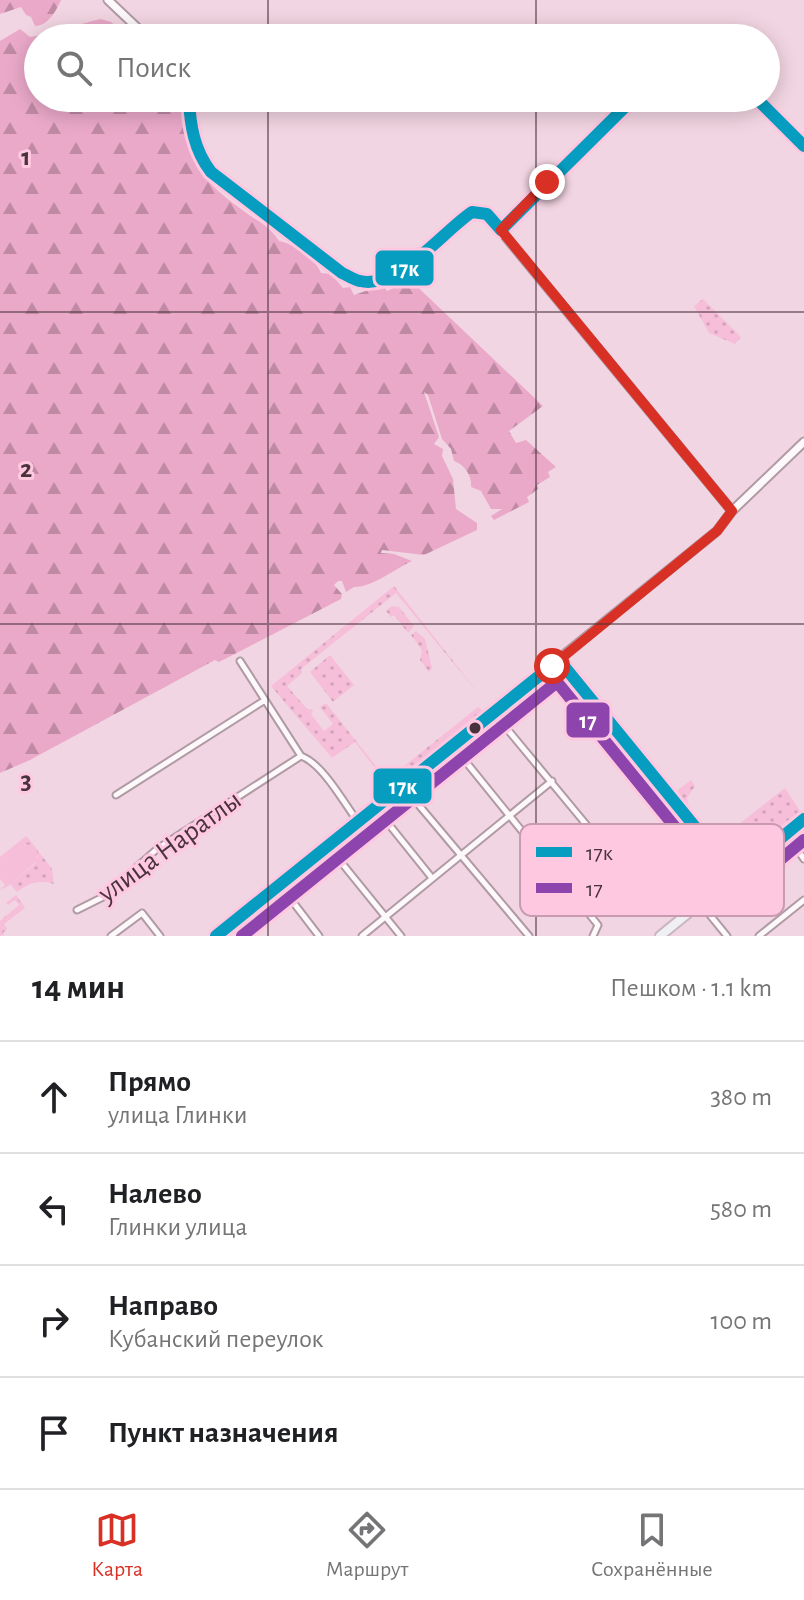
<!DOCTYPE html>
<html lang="ru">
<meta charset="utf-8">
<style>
body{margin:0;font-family:"Alegreya Sans",sans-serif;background:#f6f6f6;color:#202124}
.stop{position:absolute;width:24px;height:24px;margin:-18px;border:6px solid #d93025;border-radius:50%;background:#fff}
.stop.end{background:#d93025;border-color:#fff;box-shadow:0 2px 8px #0008}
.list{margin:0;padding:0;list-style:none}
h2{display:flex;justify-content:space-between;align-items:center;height:104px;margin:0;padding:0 32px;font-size:34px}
h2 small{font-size:26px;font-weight:400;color:#757577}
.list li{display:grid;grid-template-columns:52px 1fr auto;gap:24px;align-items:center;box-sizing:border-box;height:112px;padding:0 32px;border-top:2px solid #e0e0e0}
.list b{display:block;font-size:30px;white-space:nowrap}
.list p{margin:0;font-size:26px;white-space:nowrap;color:#757577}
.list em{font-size:26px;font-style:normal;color:#757577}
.icon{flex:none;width:44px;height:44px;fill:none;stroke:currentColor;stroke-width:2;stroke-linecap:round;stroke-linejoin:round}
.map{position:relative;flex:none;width:804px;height:936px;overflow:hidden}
.search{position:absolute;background:#fff;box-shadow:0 4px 20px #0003;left:24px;right:24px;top:24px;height:88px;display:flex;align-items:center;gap:20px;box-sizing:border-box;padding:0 28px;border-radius:44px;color:#757577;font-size:30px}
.sheet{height:552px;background:#fff}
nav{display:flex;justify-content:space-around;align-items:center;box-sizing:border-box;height:112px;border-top:2px solid #e0e0e0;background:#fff;font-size:22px;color:#757577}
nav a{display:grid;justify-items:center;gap:4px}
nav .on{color:#d93025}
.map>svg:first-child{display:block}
</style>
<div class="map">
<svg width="804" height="936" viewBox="0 0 804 936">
<defs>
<pattern id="grass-dots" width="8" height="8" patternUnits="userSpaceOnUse" patternTransform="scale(2)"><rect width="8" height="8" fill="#f6bed9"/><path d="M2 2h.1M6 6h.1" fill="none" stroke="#d4a4bb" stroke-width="1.8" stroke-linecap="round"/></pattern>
<pattern id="forest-firs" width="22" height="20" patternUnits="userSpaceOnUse" patternTransform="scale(2)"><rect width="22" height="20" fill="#eba9ca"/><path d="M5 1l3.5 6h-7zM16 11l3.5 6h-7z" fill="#c08aa5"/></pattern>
</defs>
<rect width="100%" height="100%" fill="#f2d5e2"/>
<path fill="url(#grass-dots)" d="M703,299L741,337L735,344L709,333L694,306Z
M394,586L483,699L396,593L301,669L302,673L287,686L308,710L311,709L313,711L311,714L324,731L333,724L320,707L326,703L386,779L384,780L355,742L332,758L271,686Z
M392,606L399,607L414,626L408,633L394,615L391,617L386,611Z
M416,631L425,639L432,668L429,672L420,660L422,650L411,635Z
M330,655L354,685L333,702L310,672Z
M478,707L482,710L483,716L416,771L395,784L392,780L393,775Z
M691,780L695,786L687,798L688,805L709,833H705L676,796L675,792Z
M785,788L800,811L740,859L728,858L716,842Z
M29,839L52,869L54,884C39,879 29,883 17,892L10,884L35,864L38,857L34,847L23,844Z
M16,895L25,908L4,924L7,929L3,933L4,935L0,936V921L19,905L15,900L8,905L6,903Z"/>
<path fill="url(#forest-firs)" d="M0,0H61C56,11 48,26 35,26L31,17L26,15L21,7L0,14Z
M101,19L111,22L129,38H38V98H183C182,154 196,176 241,209C255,220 269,225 279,241C293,243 317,261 321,273L331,274L343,288L350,287L354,295L380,286H384L387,291L401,284L406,276L543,406L509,431L516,443L526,440L556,467L548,472L550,477L537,485L538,489L527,497L529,502L494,520L491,516L502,509H491L481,491L471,487C472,476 465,465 454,461L451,449L442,439L428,395L424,392L439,437L434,444L443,449L442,456L453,479L456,509L477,523V530L424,555L382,550L381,553L394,554L412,561C395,569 371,588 354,587L346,592L342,581H338L334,585L342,594L341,599L219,662L215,660L30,760L0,773V41L20,29L30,37C54,34 77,24 101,19Z"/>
<path fill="#f6bed9" d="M26,836L29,839L24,844L32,845L37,851V861L8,886L0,890L5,885L0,879V857Z"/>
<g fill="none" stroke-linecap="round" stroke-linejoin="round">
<g stroke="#b09aa4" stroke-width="9">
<path id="minor" d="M240,661L301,756C323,764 344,803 358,822
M536,678L538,689L503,724L599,840
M116,795L265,700
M378,805L387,822L432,878
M786,834L804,859
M328,846L401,936
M280,885L319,936
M701,904L727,936
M77,910L103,897L157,849L301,756
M111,936L142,913L160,936
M362,936L552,781
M529,936L412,797L462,757L598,925L593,936
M759,936L804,900"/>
</g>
<g stroke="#b09aa4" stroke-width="11">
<path id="secondary" d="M108,0L148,38
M693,38L696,35L698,38
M189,98C190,125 193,151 211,172L342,273L365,283L383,280L398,273L467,214L477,211L487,214L732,511
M756,98L804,146
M501,230L634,98
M559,660L735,876
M552,666L727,883
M216,936L717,531L732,511L804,442"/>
</g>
<g stroke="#c7b8bf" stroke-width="12">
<path id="primary" d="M660,936L804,819"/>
</g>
<use href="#minor" stroke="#fdf9fb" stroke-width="5"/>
<use href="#secondary" stroke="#fdf9fb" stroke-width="7"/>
<use href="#primary" stroke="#f0eff3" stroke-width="8"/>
<g stroke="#ffc8e1" stroke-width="18">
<path id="bus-1" d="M189,98C190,125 194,150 211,172L342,273C347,275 354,280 360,281C398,290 442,232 472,212L487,214L501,230L634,98
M756,98L804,146
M723,878L727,883L804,819
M216,936L559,660L735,876"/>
</g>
<g stroke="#ffc8e1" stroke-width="18">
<path id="bus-2" d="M711,888L721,898L735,897L804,840
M242,936L557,682L723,886"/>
</g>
<use href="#bus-1" stroke="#079dc0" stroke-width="12"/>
<use href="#bus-2" stroke="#8e44ad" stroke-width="12"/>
</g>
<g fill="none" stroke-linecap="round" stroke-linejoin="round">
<path stroke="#d93025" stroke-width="10" d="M547,182L501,230L732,511L717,531L552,666"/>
</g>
<path fill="none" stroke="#48333d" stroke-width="2" stroke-opacity="0.55" d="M268,0V38M536,0V38M268,98V936M536,98V936M0,312H804M0,624H804"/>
<circle fill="#48333d" stroke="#ffc8e1" stroke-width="3" cx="475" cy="728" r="7"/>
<g text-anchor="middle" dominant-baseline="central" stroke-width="6" stroke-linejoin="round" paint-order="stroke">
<g font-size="28" fill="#48333d" stroke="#ffc8e1">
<text transform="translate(170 847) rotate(-36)">улица Наратлы</text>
</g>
</g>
<rect x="520" y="824" width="264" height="92" rx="12" fill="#ffc8e1" stroke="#c89bb0" stroke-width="2"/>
<rect x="536" y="847" width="36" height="10" fill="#079dc0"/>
<rect x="536" y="883" width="36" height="10" fill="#8e44ad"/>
<g font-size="22" fill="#48333d">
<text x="586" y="860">17к</text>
<text x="586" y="896">17</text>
</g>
<g font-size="26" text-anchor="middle" font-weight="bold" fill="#48333d" stroke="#ffc8e1" stroke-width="6" stroke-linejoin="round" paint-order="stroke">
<text x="26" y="165">1</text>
<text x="26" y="477">2</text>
<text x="26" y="789">3</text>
</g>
<g stroke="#ffc8e1" stroke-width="3">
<rect x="374" y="249" width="61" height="38" rx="8" fill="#079dc0"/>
<rect x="565" y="701" width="46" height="38" rx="8" fill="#8e44ad"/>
<rect x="372" y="767" width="61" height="38" rx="8" fill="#079dc0"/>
</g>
<g font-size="22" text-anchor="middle" font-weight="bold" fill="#fff">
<text x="405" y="276">17к</text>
<text x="588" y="728">17</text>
<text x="403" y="794">17к</text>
</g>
</svg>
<div class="stop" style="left:552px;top:666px"></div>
<div class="stop end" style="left:547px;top:182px"></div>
<div class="search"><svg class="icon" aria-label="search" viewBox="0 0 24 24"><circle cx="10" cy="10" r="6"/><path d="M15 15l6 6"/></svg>Поиск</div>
</div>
<section class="sheet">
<h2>14 мин<small>Пешком · 1.1 km</small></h2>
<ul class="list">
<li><svg class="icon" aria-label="ahead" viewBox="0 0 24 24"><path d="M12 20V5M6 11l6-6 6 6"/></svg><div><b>Прямо</b><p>улица Глинки</p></div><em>380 m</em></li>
<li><svg class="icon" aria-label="left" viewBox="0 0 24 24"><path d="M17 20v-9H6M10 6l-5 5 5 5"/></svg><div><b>Налево</b><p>Глинки улица</p></div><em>580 m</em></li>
<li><svg class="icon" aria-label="right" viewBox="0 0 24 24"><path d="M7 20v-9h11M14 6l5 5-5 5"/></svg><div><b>Направо</b><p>Кубанский переулок</p></div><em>100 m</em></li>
<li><svg class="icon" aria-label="arrive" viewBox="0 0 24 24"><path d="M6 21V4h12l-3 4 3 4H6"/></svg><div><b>Пункт назначения</b></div></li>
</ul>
</section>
<nav>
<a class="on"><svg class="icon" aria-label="map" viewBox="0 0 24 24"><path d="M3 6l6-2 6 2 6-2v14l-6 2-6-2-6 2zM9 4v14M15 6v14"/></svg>Карта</a>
<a><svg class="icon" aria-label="directions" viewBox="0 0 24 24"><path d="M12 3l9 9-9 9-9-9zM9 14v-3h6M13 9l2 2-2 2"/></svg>Маршрут</a>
<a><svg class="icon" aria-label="saved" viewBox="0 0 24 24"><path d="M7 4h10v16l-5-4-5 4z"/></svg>Сохранённые</a>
</nav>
